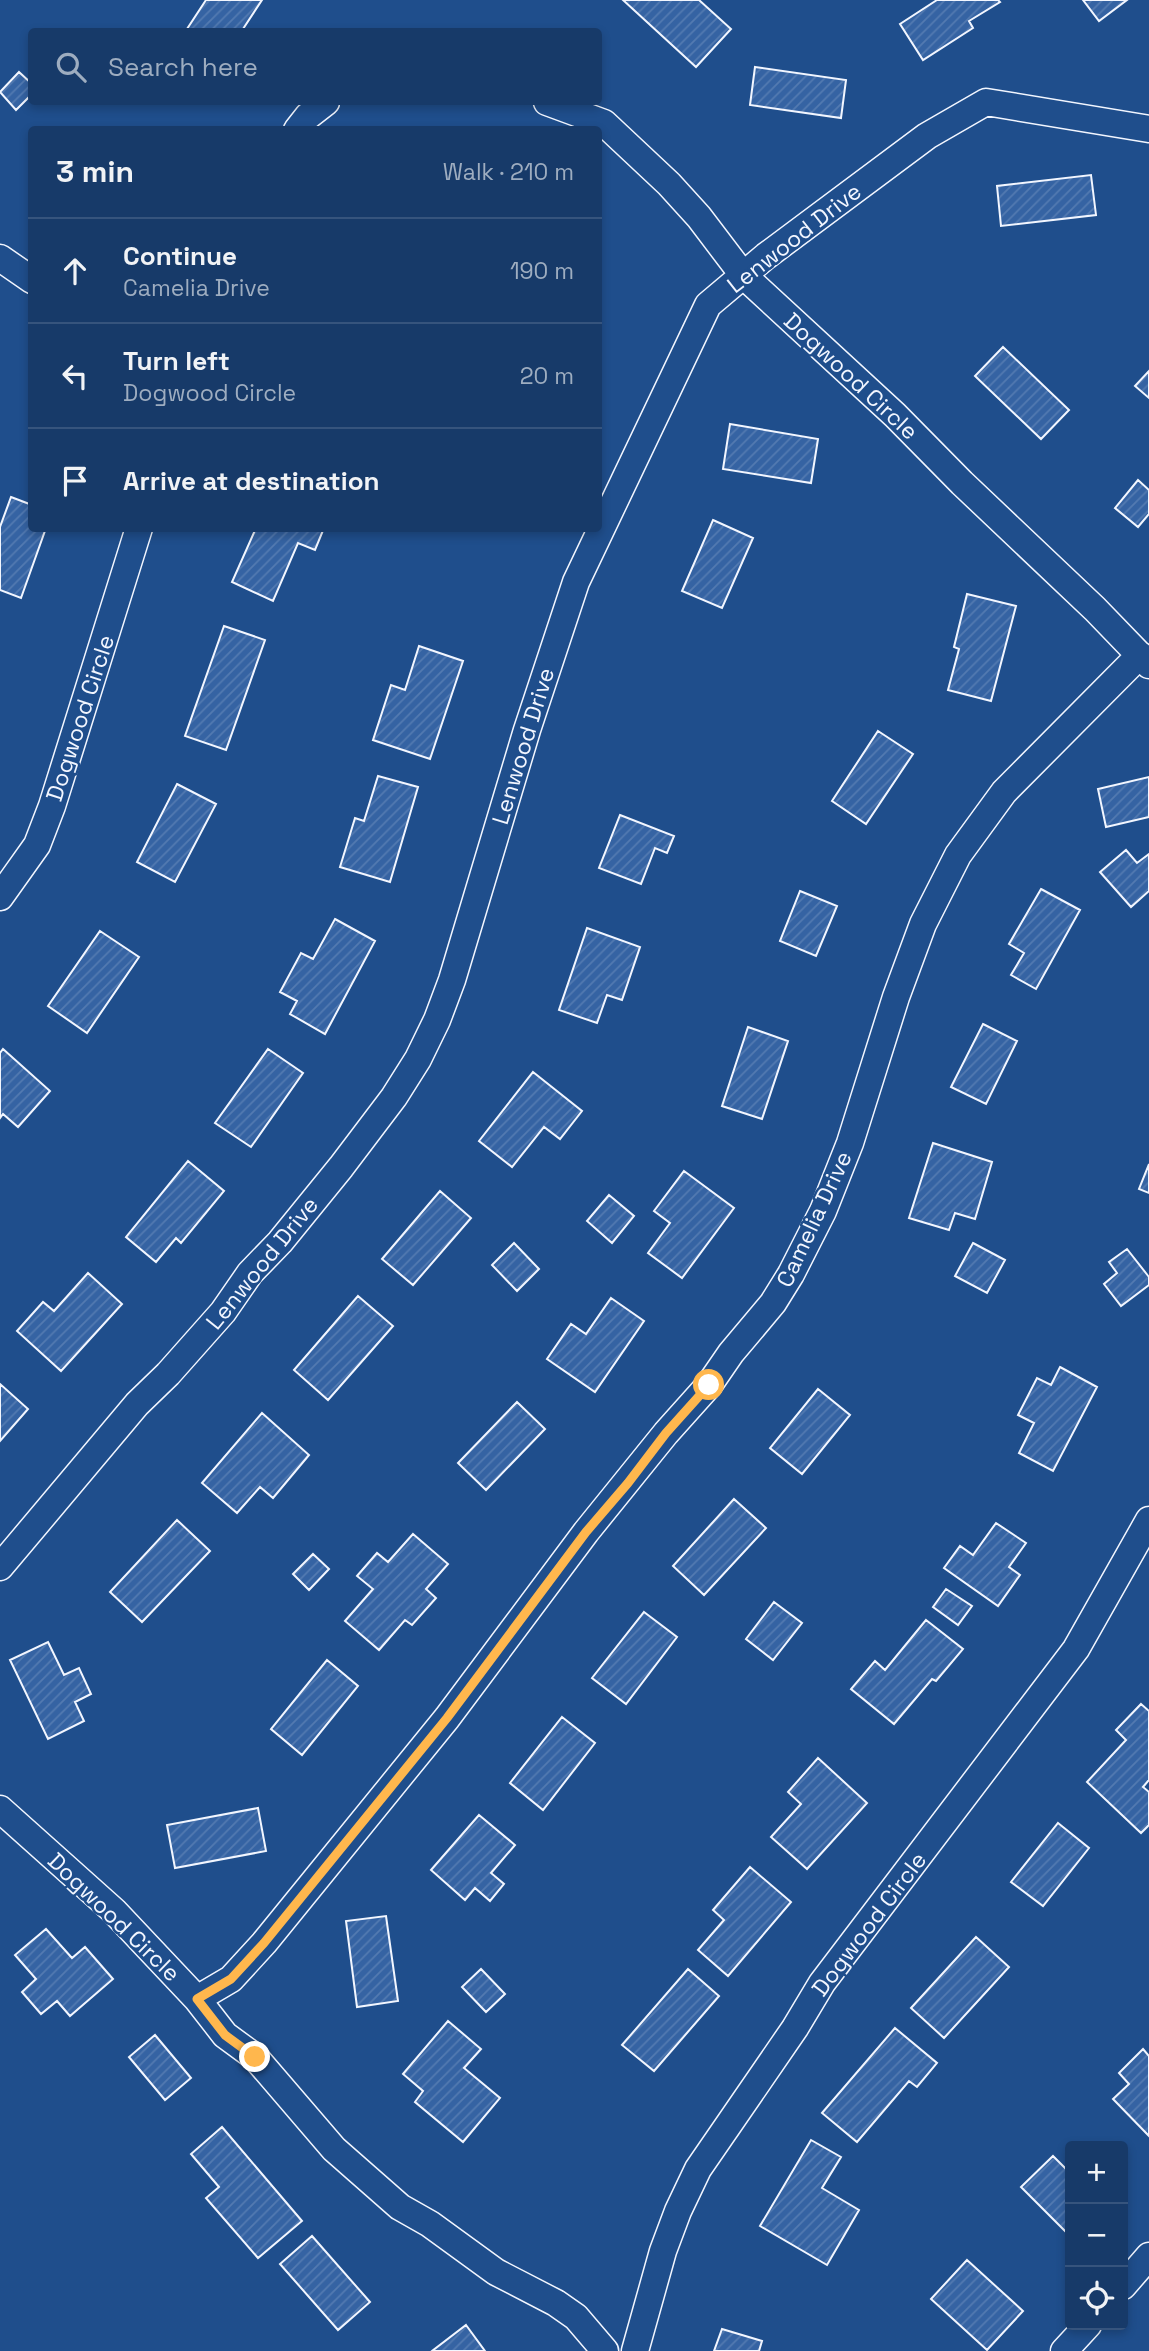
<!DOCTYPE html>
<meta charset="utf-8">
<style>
body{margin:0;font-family:"Space Grotesk",sans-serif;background:#20416f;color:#f1f3f6}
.controls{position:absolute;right:21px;bottom:21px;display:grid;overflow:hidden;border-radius:7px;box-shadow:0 4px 10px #0003}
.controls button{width:63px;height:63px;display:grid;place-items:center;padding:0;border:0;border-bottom:2px solid #36547d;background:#173a69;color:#f1f3f6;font:35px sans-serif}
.stop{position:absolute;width:21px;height:21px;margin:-16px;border:5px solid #ffb74d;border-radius:50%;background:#fff}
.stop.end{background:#ffb74d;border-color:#fff;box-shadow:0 2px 7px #0008}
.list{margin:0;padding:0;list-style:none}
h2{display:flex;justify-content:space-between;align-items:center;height:91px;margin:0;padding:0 28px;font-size:30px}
h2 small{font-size:23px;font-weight:400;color:#9eadc0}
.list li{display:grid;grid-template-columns:46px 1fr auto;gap:21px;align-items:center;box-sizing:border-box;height:105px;padding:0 28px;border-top:2px solid #36547d}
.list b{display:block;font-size:26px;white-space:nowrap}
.list p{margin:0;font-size:23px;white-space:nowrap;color:#9eadc0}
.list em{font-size:23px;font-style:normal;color:#9eadc0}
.icon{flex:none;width:38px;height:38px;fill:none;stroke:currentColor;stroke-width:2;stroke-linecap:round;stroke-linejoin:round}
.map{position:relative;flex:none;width:1149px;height:2351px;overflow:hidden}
.search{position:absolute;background:#173a69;box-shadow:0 4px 10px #0003;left:28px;top:28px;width:574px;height:77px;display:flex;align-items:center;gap:18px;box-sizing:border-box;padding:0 24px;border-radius:7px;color:#9eadc0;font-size:26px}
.panel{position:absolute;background:#173a69;box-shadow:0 4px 10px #0003;left:28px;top:126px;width:574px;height:406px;border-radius:7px}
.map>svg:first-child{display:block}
</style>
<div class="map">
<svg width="1149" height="2351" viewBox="0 0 1149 2351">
<defs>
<pattern id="building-hatch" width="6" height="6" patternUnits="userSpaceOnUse" patternTransform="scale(1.75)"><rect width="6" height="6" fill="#3563a3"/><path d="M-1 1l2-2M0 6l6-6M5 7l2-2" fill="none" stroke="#537ab1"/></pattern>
</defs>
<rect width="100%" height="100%" fill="#1f4e8c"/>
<path fill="url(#building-hatch)" stroke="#f2f6ff" stroke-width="2" d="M206,0H262L241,32H185Z
M623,0H699L731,29L696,67Z
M937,0H998L1000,2L969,21L973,28L923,60L900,24Z
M1083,0H1127L1099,21Z
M755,67L846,80L841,118L750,105Z
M19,72L32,84V94L16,110L0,92Z
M1091,175L1096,215L1001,226L997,186Z
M1003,347L1069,410L1041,439L975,376Z
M1149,371V398L1135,386Z
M730,424L818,439L811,483L723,469Z
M1138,480L1149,490V514L1138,527L1115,508Z
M11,497L32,505V528H46L21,598L0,590V527Z
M713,520L753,538L722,608L682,591Z
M256,528H324L315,550L298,543L273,601L232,582Z
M967,594L1016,606L991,701L948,690L959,649L954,647Z
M224,626L265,640L226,750L185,736Z
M419,646L463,661L430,759L373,740L391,685L405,690Z
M878,731L913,754L866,824L832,801Z
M378,776L418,787L390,882L340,867L355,818L364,821Z
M1149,777V817L1106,827L1098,789Z
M177,784L216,804L175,882L137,862Z
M620,815L674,836L667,853L655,848L641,884L599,868Z
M1126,850L1137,863L1149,854V891L1131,907L1100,872Z
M1041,889L1080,910L1036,989L1011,975L1024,953L1009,944Z
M800,891L837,906L816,956L780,941Z
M335,919L375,941L325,1034L290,1014L297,1001L280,992L301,953L313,959Z
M587,928L640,947L622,1000L607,995L597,1023L559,1010Z
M100,931L139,957L87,1033L48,1006Z
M983,1024L1017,1041L986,1104L951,1087Z
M748,1027L788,1041L762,1119L722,1106Z
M3,1049L50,1091L18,1127L3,1114L0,1118V1053Z
M268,1049L303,1073L251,1147L215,1123Z
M533,1072L582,1111L560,1139L544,1127L512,1167L479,1141Z
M933,1143L992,1162L975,1219L955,1213L949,1230L909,1218Z
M188,1161L224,1191L181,1243L176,1238L156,1262L126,1237Z
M1149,1164V1193L1139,1189Z
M684,1171L734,1208L682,1278L648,1253L670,1223L654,1211Z
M440,1191L471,1218L413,1285L382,1259Z
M609,1195L634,1216L612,1243L587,1221Z
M514,1243L539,1269L517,1291L492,1265Z
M973,1243L1005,1260L987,1293L955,1276Z
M1127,1249L1149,1277V1285L1121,1306L1104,1284L1117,1273L1109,1262Z
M88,1273L122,1304L61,1371L17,1331L43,1302L54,1311Z
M358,1296L393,1326L328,1400L294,1370Z
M611,1298L644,1321L595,1392L547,1359L571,1324L586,1334Z
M1060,1367L1097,1387L1053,1471L1019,1453L1034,1423L1018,1415L1037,1378L1051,1385Z
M0,1384L28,1409L0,1441Z
M818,1389L850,1415L802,1474L770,1448Z
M517,1402L545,1429L486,1490L458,1463Z
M262,1413L309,1455L273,1498L260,1487L237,1513L202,1483Z
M734,1499L766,1528L704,1595L673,1566Z
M177,1520L210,1551L142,1622L110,1592Z
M996,1523L1026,1543L1009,1567L1020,1575L998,1606L944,1568L960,1546L973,1555Z
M413,1534L448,1564L426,1589L436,1598L412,1625L405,1620L379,1650L345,1621L373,1589L357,1576L377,1553L388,1562Z
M313,1554L329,1569L309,1590L293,1574Z
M946,1589L972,1606L958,1625L933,1607Z
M774,1602L802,1623L773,1660L746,1639Z
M644,1612L677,1637L626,1704L592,1678Z
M926,1620L963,1649L936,1681L932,1679L894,1724L851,1689L875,1661L885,1670Z
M48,1642L64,1675L79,1668L91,1694L75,1702L84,1721L48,1739L10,1660Z
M327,1660L358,1686L302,1755L271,1729Z
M1141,1704L1149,1711V1780L1143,1787L1149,1792V1825L1141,1833L1087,1782L1126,1740L1116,1730Z
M562,1717L595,1743L543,1810L510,1783Z
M818,1758L867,1803L807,1869L771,1837L801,1804L788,1792Z
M258,1808L266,1851L175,1868L167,1825Z
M479,1815L515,1845L491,1873L504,1884L490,1901L475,1888L465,1900L431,1870Z
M1058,1823L1089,1848L1043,1906L1011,1882Z
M750,1867L791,1902L728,1976L698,1950L724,1920L713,1910Z
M386,1916L398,2001L357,2007L346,1921Z
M46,1929L72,1958L85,1947L113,1979L70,2016L57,2001L41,2014L22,1992L36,1979L15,1955Z
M976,1937L1009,1967L944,2038L911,2008Z
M481,1969L505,1994L486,2012L462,1987Z
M688,1969L719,1996L654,2071L622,2045Z
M448,2021L481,2049L464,2068L500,2098L463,2142L415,2102L423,2091L403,2074Z
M895,2028L937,2063L917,2087L909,2081L857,2142L822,2113Z
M155,2035L191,2078L165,2100L129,2057Z
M1143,2049L1149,2056V2136L1113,2099L1129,2084L1119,2073Z
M222,2127L302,2221L258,2258L206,2198L219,2187L191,2154Z
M811,2140L841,2157L822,2188L859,2210L827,2265L760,2226Z
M1053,2156L1070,2173V2236L1021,2187Z
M312,2236L370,2302L338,2330L280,2264Z
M967,2260L1023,2311L987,2350L931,2299Z
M466,2325L485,2351H432Z
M722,2329L762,2341L759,2351H714Z"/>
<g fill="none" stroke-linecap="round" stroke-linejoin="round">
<g stroke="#f2f6ff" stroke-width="29">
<path id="street" d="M547,102L604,123L669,184L699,217L743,275L895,415L962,483L1095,609L1149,665
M297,130L308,116L326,102
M0,258L32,280
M0,897L37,845L52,806L139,528
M0,1567L137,1404L168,1374L223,1312L250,1273L280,1242L341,1167L394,1097L418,1059L437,1020L452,980L527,730L576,582L708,305L766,256L927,136L986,102L1149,129
M0,1809L114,1911L197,1999L225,2035L255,2057L334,2149L400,2207L430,2224L496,2272L556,2303L576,2317L605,2351
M197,1999L231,1979L264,1943L447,1718L586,1532L666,1433L709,1385L731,1353L773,1303L791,1274L823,1211L850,1143L896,997L923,924L958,855L1004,792L1140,655
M1123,2286L1149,2256
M635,2351L663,2251L678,2211L698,2169L795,2028L822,1983L1076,1649L1149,1520
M1064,2351L1088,2325"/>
</g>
<use href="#street" stroke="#1f4e8c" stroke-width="26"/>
</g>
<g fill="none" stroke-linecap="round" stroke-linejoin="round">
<path stroke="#ffb74d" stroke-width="9" d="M255,2057L225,2035L197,1999L231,1979L264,1943L447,1718L586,1532L628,1483L666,1433L709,1385"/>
</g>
<g text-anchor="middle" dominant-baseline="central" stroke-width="5" stroke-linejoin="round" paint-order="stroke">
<g font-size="23" fill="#f2f6ff" stroke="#1f4e8c">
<text transform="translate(794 238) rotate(-38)">Lenwood Drive</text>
<text transform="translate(851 376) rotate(43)">Dogwood Circle</text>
<text transform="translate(80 718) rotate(-72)">Dogwood Circle</text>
<text transform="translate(523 746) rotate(-73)">Lenwood Drive</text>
<text transform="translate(814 1219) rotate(-65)">Camelia Drive</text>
<text transform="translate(262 1263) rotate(-51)">Lenwood Drive</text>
<text transform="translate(114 1917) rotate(44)">Dogwood Circle</text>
<text transform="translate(869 1924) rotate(-53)">Dogwood Circle</text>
</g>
</g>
</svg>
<div class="controls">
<button>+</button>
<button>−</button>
<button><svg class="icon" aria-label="locate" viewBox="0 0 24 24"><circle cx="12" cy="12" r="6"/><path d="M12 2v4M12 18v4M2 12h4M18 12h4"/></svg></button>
</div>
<div class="stop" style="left:709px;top:1385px"></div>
<div class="stop end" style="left:255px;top:2057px"></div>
<div class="search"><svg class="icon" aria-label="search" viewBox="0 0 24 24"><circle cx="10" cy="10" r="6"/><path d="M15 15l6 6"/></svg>Search here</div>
<section class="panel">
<h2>3 min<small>Walk · 210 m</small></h2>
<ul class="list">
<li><svg class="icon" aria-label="ahead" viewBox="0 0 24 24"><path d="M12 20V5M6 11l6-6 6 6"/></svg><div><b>Continue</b><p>Camelia Drive</p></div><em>190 m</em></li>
<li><svg class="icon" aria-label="left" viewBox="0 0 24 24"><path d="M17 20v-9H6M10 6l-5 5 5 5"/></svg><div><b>Turn left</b><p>Dogwood Circle</p></div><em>20 m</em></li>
<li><svg class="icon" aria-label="arrive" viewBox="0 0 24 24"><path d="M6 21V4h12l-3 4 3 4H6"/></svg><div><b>Arrive at destination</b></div></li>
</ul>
</section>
</div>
